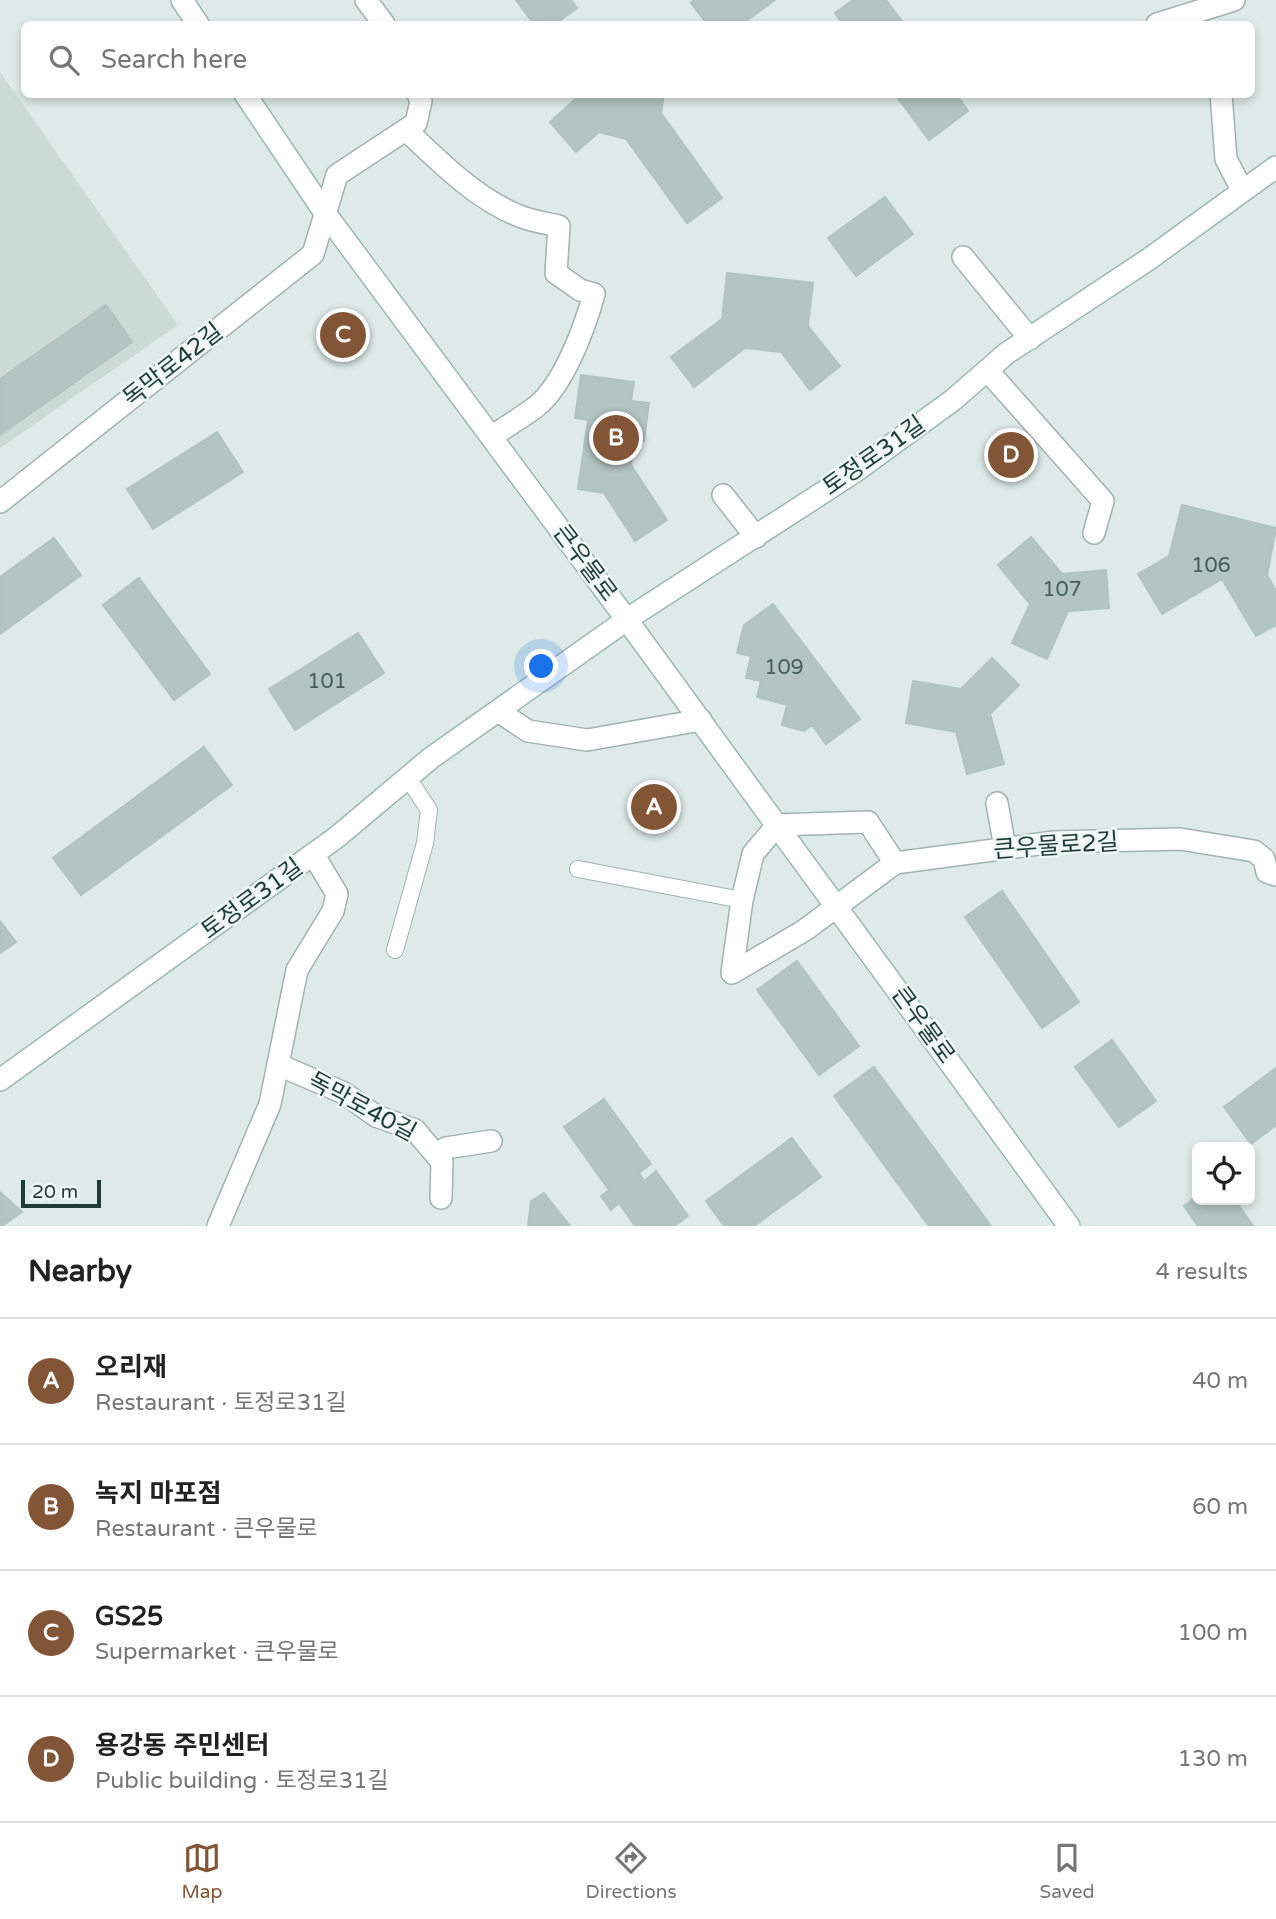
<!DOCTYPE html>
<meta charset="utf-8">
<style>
body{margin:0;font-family:"Varela Round","Noto Sans KR",sans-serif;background:#f2f2f2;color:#222}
.controls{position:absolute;right:21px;bottom:21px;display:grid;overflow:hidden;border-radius:10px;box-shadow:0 4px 10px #0003}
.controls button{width:63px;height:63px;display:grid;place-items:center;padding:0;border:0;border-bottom:2px solid #e0e0e0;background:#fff;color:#222;font:35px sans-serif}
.scale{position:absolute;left:21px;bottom:18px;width:80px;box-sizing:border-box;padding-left:7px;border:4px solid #1f3b38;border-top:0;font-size:19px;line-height:24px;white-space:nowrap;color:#1f3b38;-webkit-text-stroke:5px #eef7f4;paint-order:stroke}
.you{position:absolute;left:542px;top:667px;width:24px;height:24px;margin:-18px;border:5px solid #fff;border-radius:50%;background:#1a73e8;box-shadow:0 0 0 10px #1a73e833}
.badge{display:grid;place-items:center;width:46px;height:46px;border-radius:50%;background:#825536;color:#fff;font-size:23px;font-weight:700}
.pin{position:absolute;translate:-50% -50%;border:4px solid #fff;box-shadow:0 2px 7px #0006}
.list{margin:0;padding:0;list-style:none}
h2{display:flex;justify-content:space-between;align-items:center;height:91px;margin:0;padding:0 28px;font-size:30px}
h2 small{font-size:23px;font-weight:400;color:#767676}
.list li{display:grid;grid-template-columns:46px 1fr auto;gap:21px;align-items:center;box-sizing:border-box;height:126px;padding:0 28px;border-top:2px solid #e0e0e0}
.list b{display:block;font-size:26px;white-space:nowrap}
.list p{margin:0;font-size:23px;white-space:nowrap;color:#767676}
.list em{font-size:23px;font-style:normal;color:#767676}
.icon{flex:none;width:38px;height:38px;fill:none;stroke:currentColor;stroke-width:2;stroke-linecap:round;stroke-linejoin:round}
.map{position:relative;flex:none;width:1276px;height:1226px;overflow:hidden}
.search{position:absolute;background:#fff;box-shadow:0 4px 10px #0003;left:21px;right:21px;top:21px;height:77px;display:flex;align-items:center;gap:18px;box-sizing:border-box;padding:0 24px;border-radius:10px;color:#767676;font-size:26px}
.sheet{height:595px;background:#fff}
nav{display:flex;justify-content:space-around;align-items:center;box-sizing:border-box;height:98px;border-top:2px solid #e0e0e0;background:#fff;font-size:19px;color:#767676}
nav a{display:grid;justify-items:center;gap:4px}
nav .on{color:#825536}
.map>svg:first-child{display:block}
</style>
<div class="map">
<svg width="1276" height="1226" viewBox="0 0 1276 1226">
<rect width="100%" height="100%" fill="#deeae7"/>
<path fill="#ccdad6" d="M0,72L178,325L0,448Z"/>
<path fill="#b3c5c0" stroke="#b0c4bf" stroke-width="2" d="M516,0H571L577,8L555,24H534Z
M694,0H775L742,24H707L691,3Z
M853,0H886L904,24H843L835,13Z
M581,94H664L661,113L722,198L687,223L626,139L599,132L576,152L550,122Z
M895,94H956L968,111L929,140Z
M885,197L913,234L856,276L828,238Z
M727,273L813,283L808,326L840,366L810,390L781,352L745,348L694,387L671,357L722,319Z
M106,305L132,342L0,435V379Z
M581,375L634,382L631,401L649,403L644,441L635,439L631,465L667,520L635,541L604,493L578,489L588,420L575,418Z
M217,432L243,472L153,529L127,489Z
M1182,505L1276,528L1267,575L1276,591V625L1256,636L1222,579L1162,614L1138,574L1169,556Z
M1031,537L1062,574L1106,570L1109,608L1068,611L1047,659L1012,643L1030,604L998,565Z
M54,538L81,575L0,634V577Z
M139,578L210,674L174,700L103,605Z
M773,604L860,719L826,744L812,725L804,731L782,725L787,705L757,697L761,681L746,678L751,656L737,653L744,625Z
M358,633L384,673L295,730L269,689Z
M992,658L1019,685L990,714L1004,764L967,774L956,732L906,723L913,681L961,689Z
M204,747L232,785L81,895L53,858Z
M1002,891L1079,1002L1042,1028L965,917Z
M0,921L16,942L0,953Z
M797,961L859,1046L819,1075L757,990Z
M1112,1040L1156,1101L1119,1127L1075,1067Z
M874,1067L991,1226H929L917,1210L834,1096Z
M1276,1068V1125L1251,1144L1224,1107Z
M604,1099L651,1164L639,1173L644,1181L656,1171L688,1216L674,1226H635L619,1203L611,1210L601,1196L609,1190L564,1127Z
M792,1138L821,1177L754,1226H724L706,1201Z
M0,1192L22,1212L2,1226H0Z
M544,1193L570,1226H528L531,1201Z
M1197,1196V1200H1235L1253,1226H1198L1184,1206Z"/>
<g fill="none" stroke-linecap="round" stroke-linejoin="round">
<g stroke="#a1b2af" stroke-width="18">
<path id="lane" d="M578,869L742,900
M395,950L425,843L429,810L408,778"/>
</g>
<g stroke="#a1b2af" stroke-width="24">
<path id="street" d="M366,0L384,24
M1157,24L1234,0
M1221,94L1226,159L1242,190
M406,130C439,161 475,198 517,215C530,221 545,223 559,226L556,273L580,290L594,294C585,327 564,384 537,406C523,417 506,426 492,437
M963,257L1030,339
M988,371L1103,501L1094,533
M723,495L756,537
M0,502L313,254L337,175L416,123L421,101L418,94
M498,711L528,731L587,740L701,720
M997,803L1005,848
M732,973L805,930L895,863L1054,842L1180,839L1254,851L1264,859L1267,872L1276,875
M732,973L742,900L753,854L777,825L868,822L895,863
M279,1065L344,1093L376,1116L415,1130L442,1162L441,1198
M437,1155L446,1148L491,1141
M218,1226L270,1104L297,970L333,911L337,894L313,854"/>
</g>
<g stroke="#9db7b1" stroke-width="24">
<path id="secondary" d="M182,0L198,24
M245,94L325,213L627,620L1069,1226
M0,1080L337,837L431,758L635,614L853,473L953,400L1007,353L1149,259L1276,167"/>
</g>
<use href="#lane" stroke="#fff" stroke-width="16"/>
<use href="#street" stroke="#fff" stroke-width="21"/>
<use href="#secondary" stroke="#fff" stroke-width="21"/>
</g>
<g text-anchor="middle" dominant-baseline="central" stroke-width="5" stroke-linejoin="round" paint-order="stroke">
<g font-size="21" fill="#445e5a">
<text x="1211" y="565">106</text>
<text x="1062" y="589">107</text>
<text x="784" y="667">109</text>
<text x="327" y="681">101</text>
</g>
<g font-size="24" fill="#1f3b38" stroke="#eef7f4">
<text transform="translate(173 365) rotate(-38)">독막로42길</text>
<text transform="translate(874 456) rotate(-35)">토정로31길</text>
<text transform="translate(585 563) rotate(53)">큰우물로</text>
<text transform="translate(1056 846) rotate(-4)">큰우물로2길</text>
<text transform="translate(252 899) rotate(-36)">토정로31길</text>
<text transform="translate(923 1025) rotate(54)">큰우물로</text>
<text transform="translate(362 1107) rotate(28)">독막로40길</text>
</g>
</g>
</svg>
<div class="controls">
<button><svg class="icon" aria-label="locate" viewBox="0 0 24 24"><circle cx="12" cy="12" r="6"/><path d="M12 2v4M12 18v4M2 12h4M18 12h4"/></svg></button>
</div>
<div class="scale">20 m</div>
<div class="you"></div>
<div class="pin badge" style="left:654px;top:807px">A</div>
<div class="pin badge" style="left:616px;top:438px">B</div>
<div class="pin badge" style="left:343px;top:335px">C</div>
<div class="pin badge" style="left:1011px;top:455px">D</div>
<div class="search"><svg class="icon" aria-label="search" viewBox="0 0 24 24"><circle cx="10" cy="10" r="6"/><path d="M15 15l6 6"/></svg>Search here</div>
</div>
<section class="sheet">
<h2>Nearby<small>4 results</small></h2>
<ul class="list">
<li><span class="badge">A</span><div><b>오리재</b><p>Restaurant · 토정로31길</p></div><em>40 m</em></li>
<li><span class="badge">B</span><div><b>녹지 마포점</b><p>Restaurant · 큰우물로</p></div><em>60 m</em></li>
<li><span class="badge">C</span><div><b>GS25</b><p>Supermarket · 큰우물로</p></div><em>100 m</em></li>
<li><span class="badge">D</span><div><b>용강동 주민센터</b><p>Public building · 토정로31길</p></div><em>130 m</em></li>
</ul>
</section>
<nav>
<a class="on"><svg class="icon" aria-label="map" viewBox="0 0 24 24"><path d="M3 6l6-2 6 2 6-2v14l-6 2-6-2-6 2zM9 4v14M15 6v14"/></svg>Map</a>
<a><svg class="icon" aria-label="directions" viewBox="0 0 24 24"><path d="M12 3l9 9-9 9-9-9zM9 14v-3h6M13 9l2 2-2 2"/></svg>Directions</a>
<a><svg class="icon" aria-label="saved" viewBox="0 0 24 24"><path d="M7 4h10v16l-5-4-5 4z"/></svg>Saved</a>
</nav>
